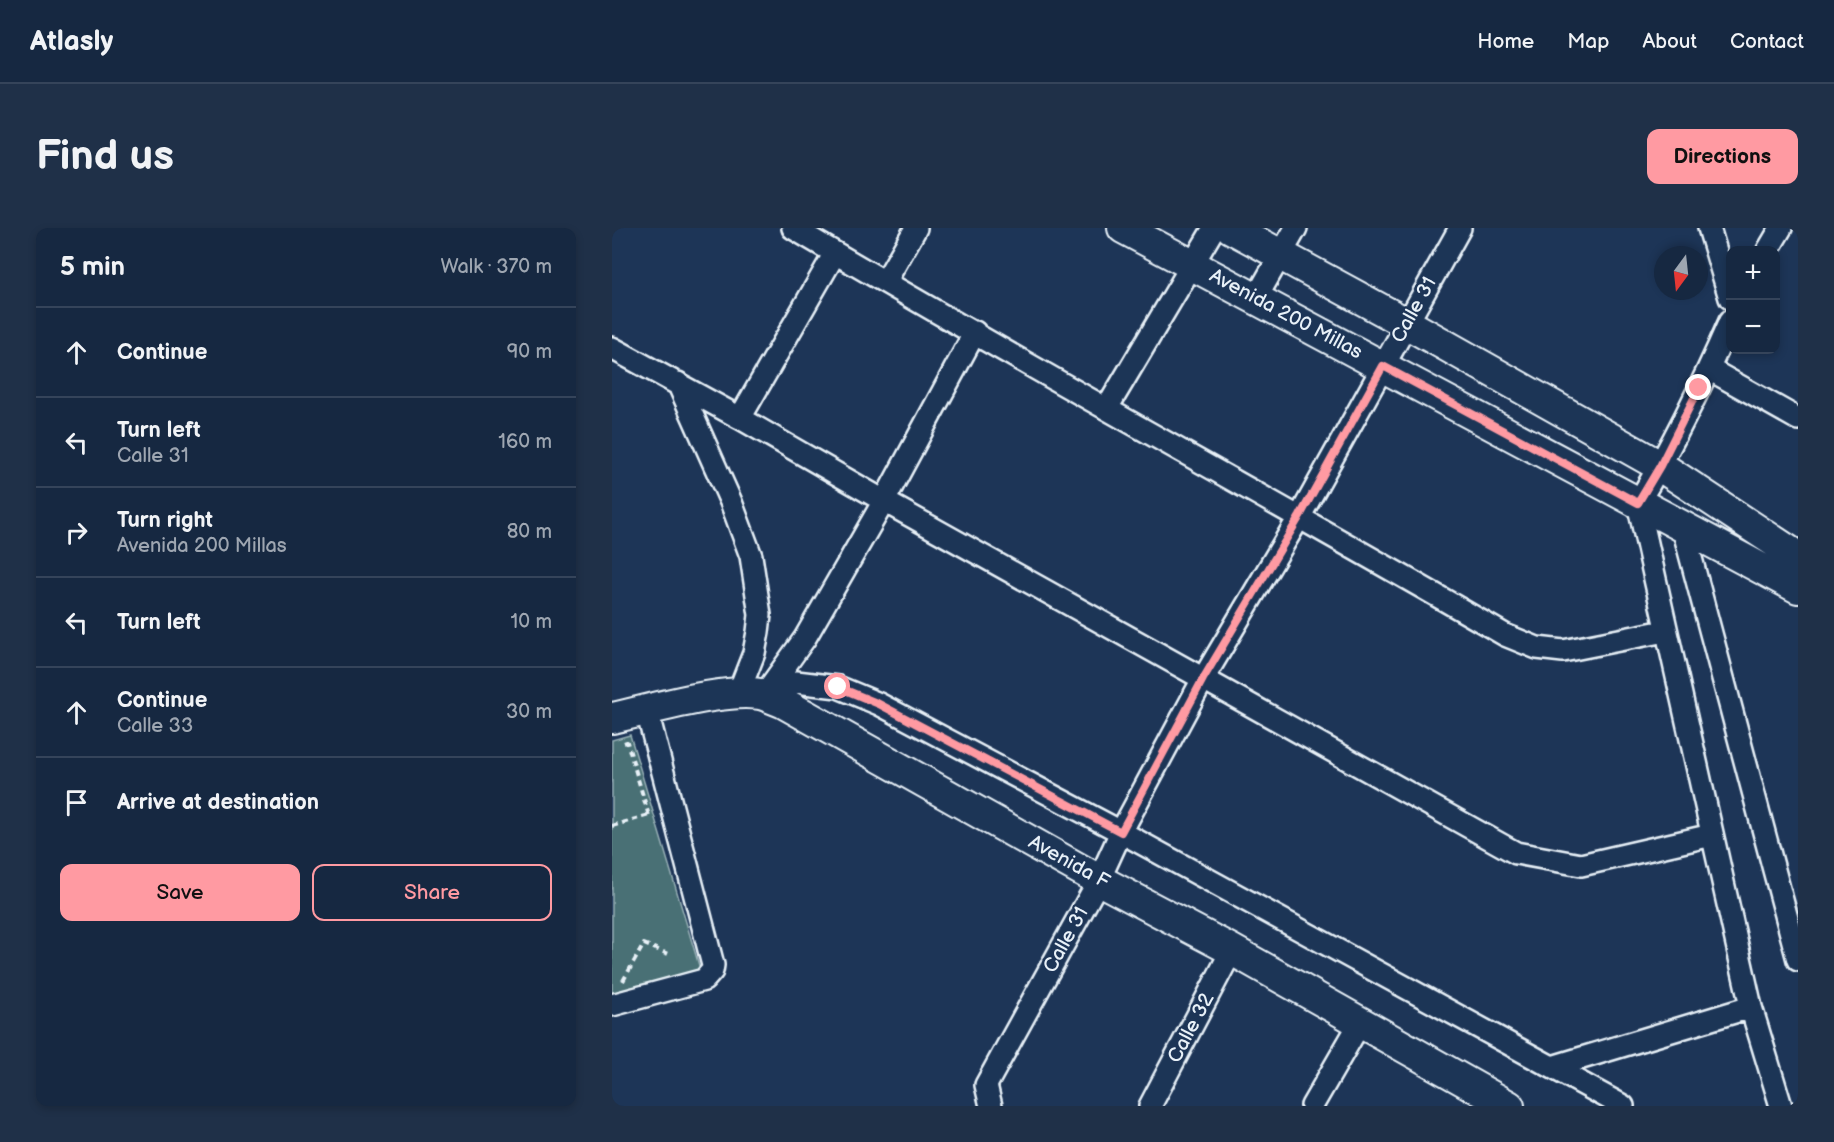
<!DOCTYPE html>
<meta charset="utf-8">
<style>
body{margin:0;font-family:"Balsamiq Sans",sans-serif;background:#1f3048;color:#f1f3f6}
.controls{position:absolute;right:18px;top:18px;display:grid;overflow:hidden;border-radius:12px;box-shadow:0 3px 9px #0003}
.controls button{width:54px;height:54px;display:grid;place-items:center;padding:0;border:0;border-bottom:2px solid #35445a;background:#162841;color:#f1f3f6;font:30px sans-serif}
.compass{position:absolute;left:1042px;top:18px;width:54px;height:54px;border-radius:50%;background:#162841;box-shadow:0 3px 9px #0003;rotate:195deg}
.stop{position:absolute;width:18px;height:18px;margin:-14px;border:4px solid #ff9aa2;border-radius:50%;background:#fff}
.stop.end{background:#ff9aa2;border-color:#fff;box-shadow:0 2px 6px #0008}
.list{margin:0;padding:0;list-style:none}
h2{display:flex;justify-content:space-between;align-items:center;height:78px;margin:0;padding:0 24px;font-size:26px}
h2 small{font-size:20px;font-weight:400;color:#9ea6b1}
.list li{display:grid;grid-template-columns:39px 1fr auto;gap:18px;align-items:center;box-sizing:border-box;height:90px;padding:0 24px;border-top:2px solid #35445a}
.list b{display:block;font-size:22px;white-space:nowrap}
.list p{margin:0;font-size:20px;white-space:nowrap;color:#9ea6b1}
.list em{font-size:20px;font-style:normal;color:#9ea6b1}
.actions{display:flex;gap:12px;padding:18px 24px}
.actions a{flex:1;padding:14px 0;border:2px solid #ff9aa2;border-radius:12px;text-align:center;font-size:21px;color:#ff9aa2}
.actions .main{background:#ff9aa2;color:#111}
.icon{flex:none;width:33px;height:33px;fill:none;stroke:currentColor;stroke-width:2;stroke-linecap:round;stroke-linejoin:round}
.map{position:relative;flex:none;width:1186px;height:878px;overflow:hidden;border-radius:12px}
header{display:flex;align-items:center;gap:36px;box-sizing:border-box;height:84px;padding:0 30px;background:#162841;border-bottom:2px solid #35445a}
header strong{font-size:28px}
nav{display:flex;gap:33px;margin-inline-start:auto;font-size:21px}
.intro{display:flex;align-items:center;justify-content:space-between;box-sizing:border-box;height:144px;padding:0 36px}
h1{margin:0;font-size:42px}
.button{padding:15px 27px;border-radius:12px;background:#ff9aa2;color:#111;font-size:21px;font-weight:700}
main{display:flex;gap:36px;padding:0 36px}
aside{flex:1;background:#162841;border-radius:12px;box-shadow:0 3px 9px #0003}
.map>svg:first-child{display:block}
</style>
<header>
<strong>Atlasly</strong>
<nav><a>Home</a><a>Map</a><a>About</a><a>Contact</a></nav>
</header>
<div class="intro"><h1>Find us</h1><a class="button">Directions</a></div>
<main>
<aside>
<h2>5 min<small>Walk · 370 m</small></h2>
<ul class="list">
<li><svg class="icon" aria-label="ahead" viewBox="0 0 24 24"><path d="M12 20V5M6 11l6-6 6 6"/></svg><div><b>Continue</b></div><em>90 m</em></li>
<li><svg class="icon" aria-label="left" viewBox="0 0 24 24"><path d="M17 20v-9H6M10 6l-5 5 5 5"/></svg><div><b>Turn left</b><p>Calle 31</p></div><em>160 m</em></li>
<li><svg class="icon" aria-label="right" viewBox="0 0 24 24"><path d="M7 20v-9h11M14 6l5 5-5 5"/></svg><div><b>Turn right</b><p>Avenida 200 Millas</p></div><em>80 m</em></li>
<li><svg class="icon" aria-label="left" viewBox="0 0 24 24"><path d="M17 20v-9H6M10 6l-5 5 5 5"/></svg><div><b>Turn left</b></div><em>10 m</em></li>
<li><svg class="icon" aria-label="ahead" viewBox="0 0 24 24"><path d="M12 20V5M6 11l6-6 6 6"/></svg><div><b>Continue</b><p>Calle 33</p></div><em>30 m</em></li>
<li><svg class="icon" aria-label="arrive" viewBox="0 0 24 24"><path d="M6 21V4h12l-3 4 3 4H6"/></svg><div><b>Arrive at destination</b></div></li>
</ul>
<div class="actions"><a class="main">Save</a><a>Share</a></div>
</aside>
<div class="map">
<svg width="1186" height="878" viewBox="0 0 1186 878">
<rect width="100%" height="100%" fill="#1d3557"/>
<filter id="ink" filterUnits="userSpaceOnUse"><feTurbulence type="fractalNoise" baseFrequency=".0167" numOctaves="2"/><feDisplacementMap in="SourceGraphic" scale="12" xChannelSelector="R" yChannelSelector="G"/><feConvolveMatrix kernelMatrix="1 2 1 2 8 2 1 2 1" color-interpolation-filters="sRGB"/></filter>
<g filter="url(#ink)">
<path fill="#497074" stroke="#98b0b6" stroke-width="1.5" d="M18,507L88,741L0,768V512Z"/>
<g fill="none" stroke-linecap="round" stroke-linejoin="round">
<g stroke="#e8f1f8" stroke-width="26">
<path id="street" d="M181,0C416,140 657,270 893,407L925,420L951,423L1053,403
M1097,0L1118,70
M1156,22L1169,0
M273,54L304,0
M644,70L684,0
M1118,93C1091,155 1061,216 1026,275L1139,779L1169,878
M0,120L128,190L272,273L904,625L969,637L1100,607
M1097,141L1186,191
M66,155L119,274L139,328L148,387L146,404L142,425L126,466
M495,180L602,0
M128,190L223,25
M1071,300L1186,732
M152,467L184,454L226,459L267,476L509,604L1011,878
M152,467L193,410L272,273L363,104
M0,777L92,752L100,743L101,737L35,483
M940,839L1139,779
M379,878L374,857L487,652L509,604L591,451L688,288L848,0
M538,878L620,722
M700,878L748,795"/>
</g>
<g stroke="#e8f1f8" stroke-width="34">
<path id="secondary" d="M511,0L1186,360
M619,0L794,95L1048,238L1186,329
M0,490C38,482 117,458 152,467C158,469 164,472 170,474L487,652L620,722L897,878"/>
</g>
<path stroke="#e8f1f8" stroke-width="4" stroke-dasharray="6 4.5" stroke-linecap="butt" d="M12,515L15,514L37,588
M0,598L37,587
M11,753L32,716L56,726"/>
<use href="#street" stroke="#1d3557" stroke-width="21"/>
<use href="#secondary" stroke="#1d3557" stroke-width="30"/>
</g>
</g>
<g fill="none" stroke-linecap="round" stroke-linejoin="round" filter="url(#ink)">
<path stroke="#ff9aa2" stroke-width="8" d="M226,459L267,476L509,604L591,451L688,288L771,138L1026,275L1048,238L1087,160"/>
</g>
<g text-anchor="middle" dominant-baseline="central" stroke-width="4.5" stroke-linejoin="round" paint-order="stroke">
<g font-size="20" fill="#e8f1f8" stroke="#1d3557">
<text transform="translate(802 82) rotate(-61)">Calle 31</text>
<text transform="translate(674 86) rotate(28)">Avenida 200 Millas</text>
<text transform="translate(457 634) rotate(29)">Avenida F</text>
<text transform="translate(454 712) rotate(-61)">Calle 31</text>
<text transform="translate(579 800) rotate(-62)">Calle 32</text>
</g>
</g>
</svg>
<div class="controls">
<button>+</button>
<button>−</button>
</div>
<svg class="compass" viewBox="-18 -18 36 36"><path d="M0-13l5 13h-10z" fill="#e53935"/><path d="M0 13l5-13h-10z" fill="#9ea6b1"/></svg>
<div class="stop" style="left:226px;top:459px"></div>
<div class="stop end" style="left:1087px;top:160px"></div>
</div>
</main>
